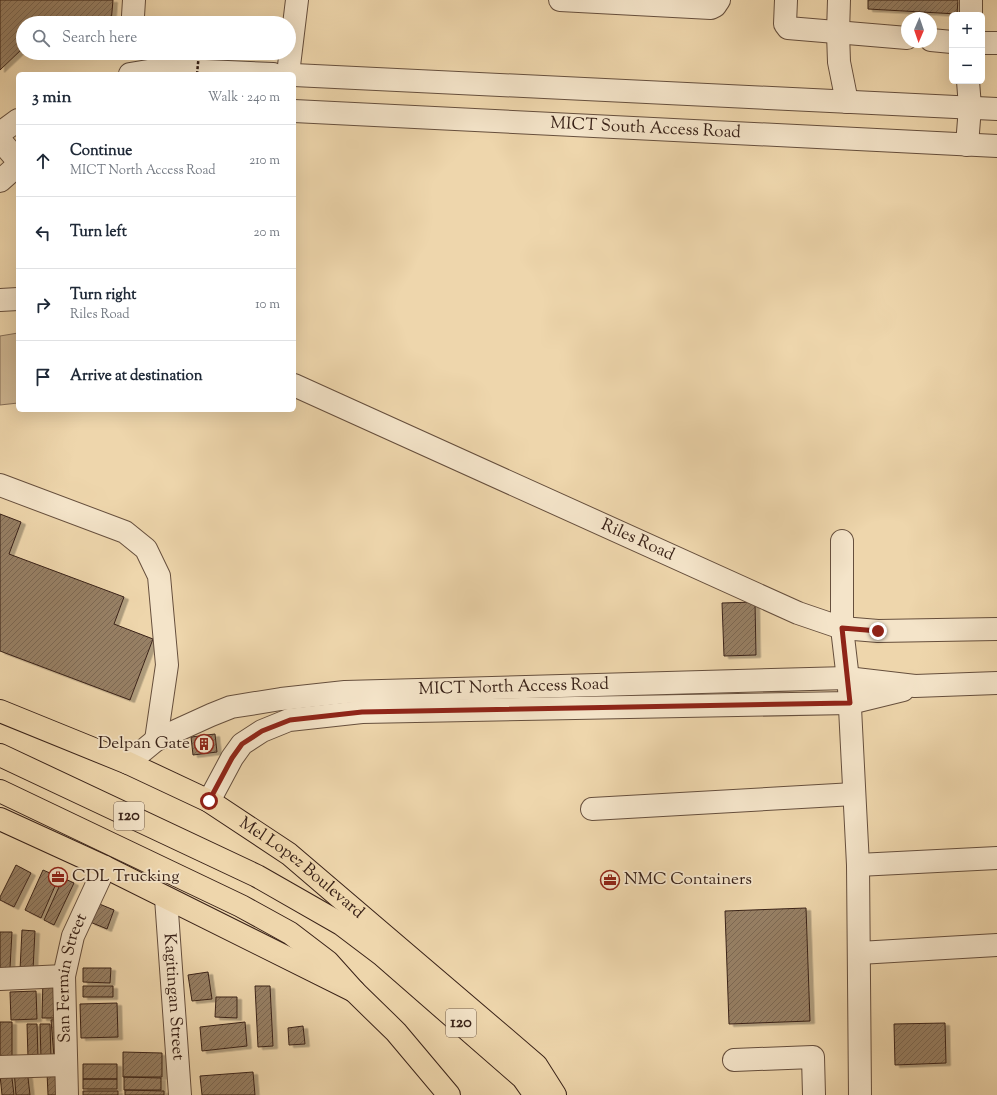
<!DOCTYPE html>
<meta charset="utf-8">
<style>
body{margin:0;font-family:"Sorts Mill Goudy",serif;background:#f2f2f3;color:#1f2937}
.controls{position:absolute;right:12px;top:12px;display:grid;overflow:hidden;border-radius:6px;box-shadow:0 4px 16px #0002}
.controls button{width:36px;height:36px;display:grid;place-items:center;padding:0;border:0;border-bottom:1px solid #e0e1e3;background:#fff;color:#1f2937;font:20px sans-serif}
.compass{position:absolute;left:901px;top:12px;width:36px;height:36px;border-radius:50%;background:#fff;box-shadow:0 4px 16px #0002;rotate:182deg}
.stop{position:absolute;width:12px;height:12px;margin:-9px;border:3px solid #8f2418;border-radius:50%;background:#fff}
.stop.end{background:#8f2418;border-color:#fff;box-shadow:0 1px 4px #0008}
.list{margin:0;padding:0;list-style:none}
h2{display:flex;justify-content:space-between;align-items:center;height:52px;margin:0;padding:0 16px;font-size:17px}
h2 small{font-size:13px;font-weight:400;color:#747a83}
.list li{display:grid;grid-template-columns:26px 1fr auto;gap:12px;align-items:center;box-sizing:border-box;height:72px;padding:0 16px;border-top:1px solid #e0e1e3}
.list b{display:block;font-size:15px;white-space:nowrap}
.list p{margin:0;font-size:13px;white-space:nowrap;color:#747a83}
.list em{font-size:13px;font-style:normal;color:#747a83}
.icon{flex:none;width:22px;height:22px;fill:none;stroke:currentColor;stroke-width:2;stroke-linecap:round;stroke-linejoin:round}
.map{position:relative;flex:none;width:997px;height:1095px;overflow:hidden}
.search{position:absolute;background:#fff;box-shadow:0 4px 16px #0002;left:16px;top:16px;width:280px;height:44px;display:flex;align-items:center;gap:10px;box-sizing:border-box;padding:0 14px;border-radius:22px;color:#747a83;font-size:15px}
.panel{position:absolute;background:#fff;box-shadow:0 4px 16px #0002;left:16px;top:72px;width:280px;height:340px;border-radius:6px}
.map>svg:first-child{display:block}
</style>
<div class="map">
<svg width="997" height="1095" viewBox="0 0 997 1095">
<defs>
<pattern id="building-hatch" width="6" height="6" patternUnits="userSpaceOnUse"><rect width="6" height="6" fill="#978065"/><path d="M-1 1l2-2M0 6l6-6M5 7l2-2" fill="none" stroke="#7c6852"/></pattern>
<filter id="shadow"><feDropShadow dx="4.5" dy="2.5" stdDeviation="0" flood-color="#0004"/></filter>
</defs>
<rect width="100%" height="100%" fill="#eed6ac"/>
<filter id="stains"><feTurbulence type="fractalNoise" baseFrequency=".005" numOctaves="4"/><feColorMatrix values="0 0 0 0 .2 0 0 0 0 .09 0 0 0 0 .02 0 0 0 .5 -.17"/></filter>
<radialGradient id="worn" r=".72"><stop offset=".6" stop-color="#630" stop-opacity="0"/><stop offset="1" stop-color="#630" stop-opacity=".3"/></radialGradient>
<path fill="#cfb793" stroke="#846c56" d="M18,333V403L0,405V336Z"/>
<path fill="url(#building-hatch)" stroke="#392218" filter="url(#shadow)" d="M0,0H113L111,23L50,21L48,23H23V48L0,70Z
M868,0H958L957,14L868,9Z
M0,514L21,522L9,554L124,597L114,624L153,639L130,700L0,651Z
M755,602L756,655L724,656L722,603Z
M215,734L217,752L193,755L191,737Z
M16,865L31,873L14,907L0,900V897Z
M43,870L59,877L41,918L25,910Z
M63,878L74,883L54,925L44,920Z
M97,903L114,910L107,929L90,922Z
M806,908L810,1021L729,1024L725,911Z
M22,930L35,931L33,970H20Z
M0,932H12L10,968H0Z
M83,968H111L110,983L83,982Z
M208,972L212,999L192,1001L188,975Z
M43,978H60L59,1018H42Z
M83,986H113V997H83Z
M255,986H270L273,1046L258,1047Z
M36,991L37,1019L11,1020L10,992Z
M216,997H237V1018L215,1017Z
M117,1003L118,1037L81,1038L80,1004Z
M61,1019L64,1056L54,1057L51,1020Z
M0,1022H12V1060H0Z
M245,1022L247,1046L202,1051L200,1027Z
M945,1023L946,1063L895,1065L894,1024Z
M27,1024H37L38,1058H28Z
M40,1024H50L51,1058H41Z
M303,1026L305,1044L289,1045L288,1028Z
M123,1052L162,1053V1077H123Z
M83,1064H117V1079H83Z
M27,1069L30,1095H16L14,1070Z
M11,1070L14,1095H2L0,1075Z
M61,1071L62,1095H48L47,1072Z
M253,1072L255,1095H202L200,1076Z
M124,1077L161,1078V1090H124Z
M83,1079H117V1089H83Z
M125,1090L164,1091V1095H125Z
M83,1091H118V1095H83Z"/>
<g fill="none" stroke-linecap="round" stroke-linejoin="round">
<g stroke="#664f3d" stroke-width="24">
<g id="minor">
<path d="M560,0L711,8L715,6L719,0"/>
<path d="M786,0L785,24L788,28L907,38"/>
<path d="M839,0L838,33L839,62L847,102"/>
<path d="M971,15V0"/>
<path d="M133,16L134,0"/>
<path d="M931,40L952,42"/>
<path d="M982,43H997"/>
<path d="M130,74L160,69L273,74"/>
<path d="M288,74L297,0"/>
<path d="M294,75L997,109"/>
<path id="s1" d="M294,111L997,146"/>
<path d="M0,133L18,120"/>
<path d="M0,140L18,161"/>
<path d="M967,145L970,107L968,81"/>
<path d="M0,181L18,165"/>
<path d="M0,300L18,299"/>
<path id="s2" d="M294,385L798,613L842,628L878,631L997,629"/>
<path d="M0,485L125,532L146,549L159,576L167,665L156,740"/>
<path d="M842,541V628L849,688L858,865L860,1095"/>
<path id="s3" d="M128,763L156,740L211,715L231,707L281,699L345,692L847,678L915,686L997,683"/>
<path d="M209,801L232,758L242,744L262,731L289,720L362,712L850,703L903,690"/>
<path d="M592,809L854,794"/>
<path d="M858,865L997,858"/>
<path id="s4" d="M166,898L180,1095"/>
<path d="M859,953L997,945"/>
<path d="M0,979L64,976"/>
<path d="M734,1060L813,1057L814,1095"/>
<path d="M0,1067L65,1065"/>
<path id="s5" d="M67,1095L64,976L73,936L105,867"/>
</g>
</g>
<g stroke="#392218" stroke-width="24">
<g id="major">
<path id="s6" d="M0,711L128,763L209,801L289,854L536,1065L555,1095"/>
<path d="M0,819L105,867L354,991"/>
</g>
</g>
<g stroke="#392218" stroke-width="24">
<path id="highway" d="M0,755L257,876L341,924L382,955L523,1078L535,1095
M0,791L241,906L290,933L328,962L354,991L396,1032L449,1095"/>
</g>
<use href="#minor" stroke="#f4e4c9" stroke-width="22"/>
<use href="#major" stroke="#eed6ac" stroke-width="22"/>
<use href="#highway" stroke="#eed6ac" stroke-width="22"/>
<path stroke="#392218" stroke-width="2.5" stroke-dasharray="3 2" stroke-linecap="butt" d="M197,74L199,53"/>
</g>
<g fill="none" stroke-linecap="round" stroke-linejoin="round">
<path stroke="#8f2418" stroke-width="5" d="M209,801L232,758L242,744L262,731L290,720L362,712L850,703L842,628L878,631"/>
</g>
<defs>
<g id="building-ring" transform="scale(1)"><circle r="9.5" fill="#f4e4c9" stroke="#8f2418" stroke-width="1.5"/><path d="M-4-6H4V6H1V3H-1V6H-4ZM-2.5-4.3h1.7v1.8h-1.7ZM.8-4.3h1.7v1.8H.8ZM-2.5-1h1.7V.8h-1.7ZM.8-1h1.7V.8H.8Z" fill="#8f2418"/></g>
<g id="office-ring" transform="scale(1)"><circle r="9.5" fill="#f4e4c9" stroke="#8f2418" stroke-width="1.5"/><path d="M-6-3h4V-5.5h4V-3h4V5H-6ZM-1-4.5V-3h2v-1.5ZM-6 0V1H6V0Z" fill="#8f2418"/></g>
</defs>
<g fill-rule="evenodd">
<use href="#building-ring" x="204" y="744"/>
<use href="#office-ring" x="58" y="877"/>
<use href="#office-ring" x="610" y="880"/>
</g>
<g text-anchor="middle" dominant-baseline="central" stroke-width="3.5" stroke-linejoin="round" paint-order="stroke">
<g fill="#f4e4c9" stroke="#715c4d" stroke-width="1">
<rect x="114" y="802" width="30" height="28" rx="3"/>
<rect x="446" y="1009" width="30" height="28" rx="3"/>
</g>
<g font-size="16" font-weight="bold" fill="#392218">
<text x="129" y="816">120</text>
<text x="461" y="1023">120</text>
</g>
<g font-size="17" fill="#392218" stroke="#f4e4c9">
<text stroke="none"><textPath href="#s1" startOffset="352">MICT South Access Road</textPath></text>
<text stroke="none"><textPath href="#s2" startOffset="377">Riles Road</textPath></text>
<text stroke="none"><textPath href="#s3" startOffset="402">MICT North Access Road</textPath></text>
<text stroke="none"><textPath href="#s6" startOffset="342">Mel Lopez Boulevard</textPath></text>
<text stroke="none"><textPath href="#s5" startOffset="118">San Fermin Street</textPath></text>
<text stroke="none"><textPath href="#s4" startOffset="99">Kagitingan Street</textPath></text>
</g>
<g font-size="17" fill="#392218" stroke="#f4e4c9" text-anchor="start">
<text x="190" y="744" text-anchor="end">Delpan Gate</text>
<text x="72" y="877">CDL Trucking</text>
<text x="624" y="880">NMC Containers</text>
</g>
</g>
<rect width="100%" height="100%" filter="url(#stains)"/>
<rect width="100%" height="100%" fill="url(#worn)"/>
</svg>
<div class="controls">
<button>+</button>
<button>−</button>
</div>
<svg class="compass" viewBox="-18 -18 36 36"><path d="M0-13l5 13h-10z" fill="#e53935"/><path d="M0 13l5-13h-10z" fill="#747a83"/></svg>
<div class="stop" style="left:209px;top:801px"></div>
<div class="stop end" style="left:878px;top:631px"></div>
<div class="search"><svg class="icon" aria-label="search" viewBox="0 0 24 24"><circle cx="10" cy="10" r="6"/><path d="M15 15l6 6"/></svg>Search here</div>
<section class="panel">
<h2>3 min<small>Walk · 240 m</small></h2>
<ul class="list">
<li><svg class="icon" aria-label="ahead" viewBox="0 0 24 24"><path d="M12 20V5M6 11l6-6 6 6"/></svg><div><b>Continue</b><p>MICT North Access Road</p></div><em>210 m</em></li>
<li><svg class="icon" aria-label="left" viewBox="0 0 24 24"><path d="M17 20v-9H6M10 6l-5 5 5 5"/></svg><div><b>Turn left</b></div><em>20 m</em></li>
<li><svg class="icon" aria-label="right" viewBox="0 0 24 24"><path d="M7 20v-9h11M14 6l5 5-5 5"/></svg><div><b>Turn right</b><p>Riles Road</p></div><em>10 m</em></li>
<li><svg class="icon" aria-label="arrive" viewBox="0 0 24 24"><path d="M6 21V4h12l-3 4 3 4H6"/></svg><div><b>Arrive at destination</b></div></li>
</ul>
</section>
</div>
